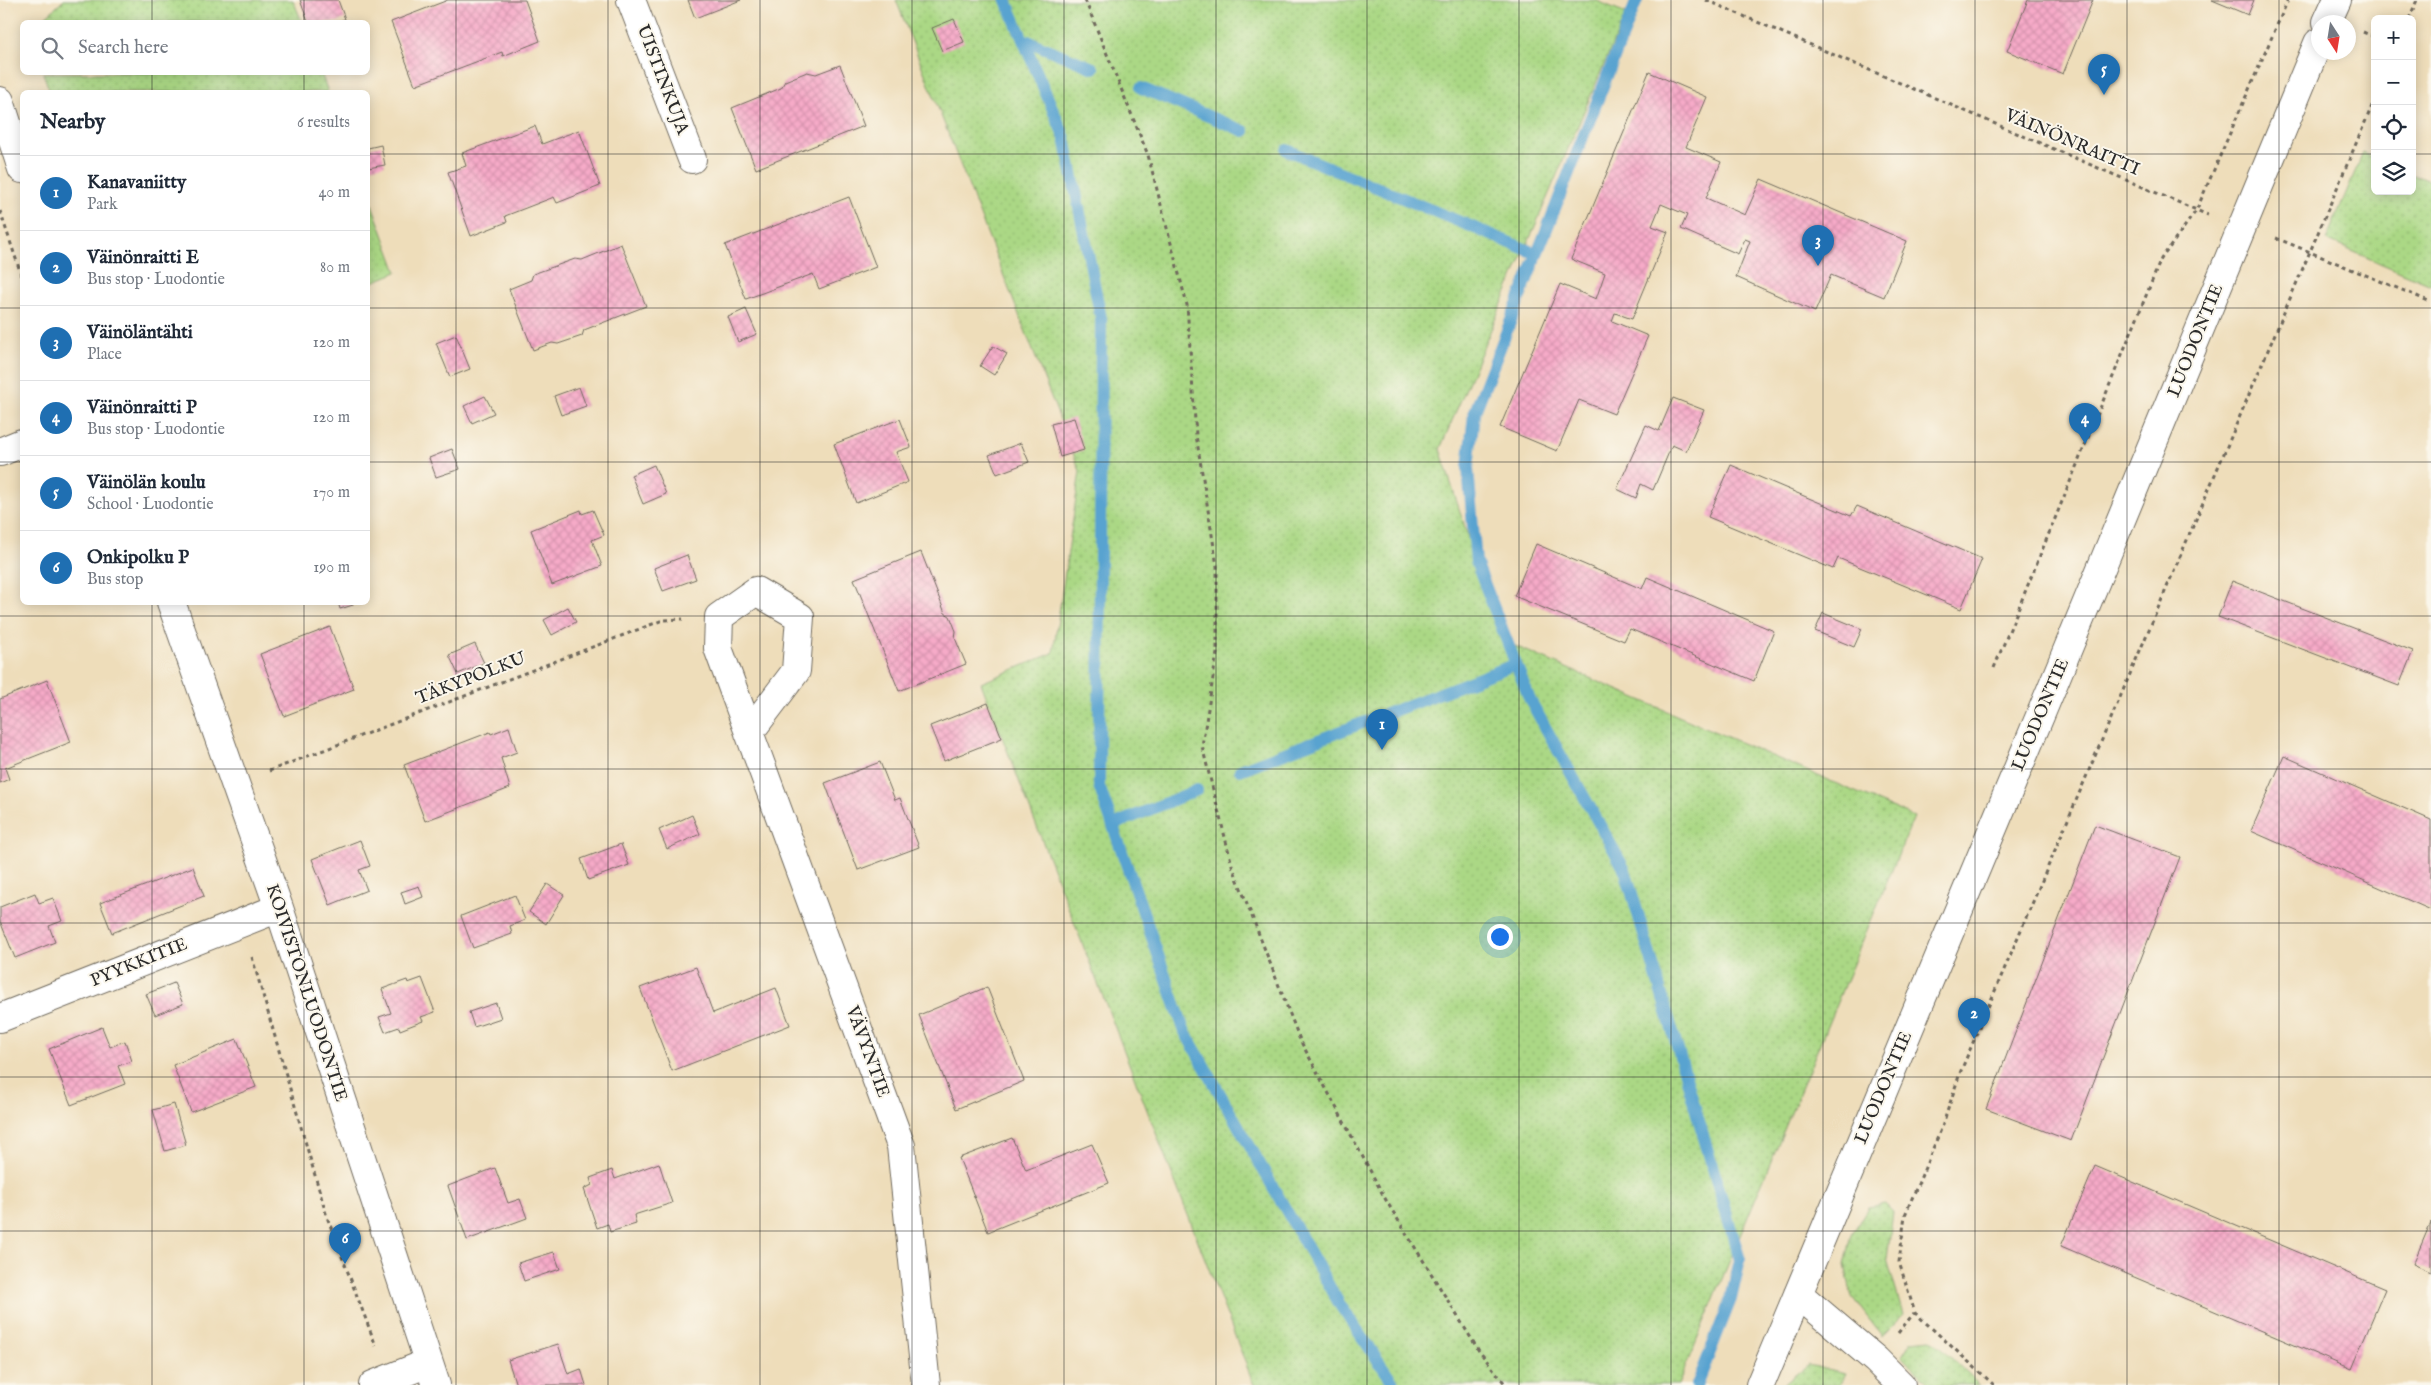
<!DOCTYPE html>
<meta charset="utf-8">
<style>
body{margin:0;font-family:"IM FELL English",serif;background:#f2f2f3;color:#1f2937}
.controls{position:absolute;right:15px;top:15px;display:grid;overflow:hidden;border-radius:8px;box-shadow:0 2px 12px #0003}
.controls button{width:45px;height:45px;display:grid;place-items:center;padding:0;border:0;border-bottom:1px solid #e0e1e3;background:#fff;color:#1f2937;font:25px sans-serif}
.compass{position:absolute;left:2311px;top:15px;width:45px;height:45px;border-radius:50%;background:#fff;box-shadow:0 2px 12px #0003;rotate:168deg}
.you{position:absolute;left:1499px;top:936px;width:18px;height:18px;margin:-12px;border:4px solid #fff;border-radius:50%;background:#1a73e8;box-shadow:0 0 0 8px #1a73e833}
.badge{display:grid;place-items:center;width:32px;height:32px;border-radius:50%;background:#1f6fb2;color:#fff;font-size:16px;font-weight:700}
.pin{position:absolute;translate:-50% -41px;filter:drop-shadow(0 1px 2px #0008)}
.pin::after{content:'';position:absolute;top:26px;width:18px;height:15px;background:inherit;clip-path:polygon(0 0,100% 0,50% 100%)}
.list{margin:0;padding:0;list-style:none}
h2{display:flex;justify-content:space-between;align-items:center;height:65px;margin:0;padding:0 20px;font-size:21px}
h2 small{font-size:16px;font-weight:400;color:#747a83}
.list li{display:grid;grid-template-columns:32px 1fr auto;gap:15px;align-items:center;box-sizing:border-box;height:75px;padding:0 20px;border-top:1px solid #e0e1e3}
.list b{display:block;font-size:19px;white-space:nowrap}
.list p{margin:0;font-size:16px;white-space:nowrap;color:#747a83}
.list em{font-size:16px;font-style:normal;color:#747a83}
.icon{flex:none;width:28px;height:28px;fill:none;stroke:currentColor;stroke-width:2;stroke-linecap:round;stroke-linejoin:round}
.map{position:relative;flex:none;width:2431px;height:1385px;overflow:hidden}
.search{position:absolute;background:#fff;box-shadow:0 2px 12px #0003;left:20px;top:20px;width:350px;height:55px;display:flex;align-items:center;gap:12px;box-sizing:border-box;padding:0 18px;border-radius:8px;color:#747a83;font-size:19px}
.panel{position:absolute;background:#fff;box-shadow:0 2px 12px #0003;left:20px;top:90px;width:350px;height:515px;border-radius:8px}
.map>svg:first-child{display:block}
</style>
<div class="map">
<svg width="2431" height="1385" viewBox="0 0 2431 1385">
<defs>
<pattern id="grass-dots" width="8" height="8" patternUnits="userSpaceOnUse" patternTransform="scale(1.25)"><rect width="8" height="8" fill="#abd885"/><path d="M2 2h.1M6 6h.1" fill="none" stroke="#93ba73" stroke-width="1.8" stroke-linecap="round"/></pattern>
<pattern id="building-cross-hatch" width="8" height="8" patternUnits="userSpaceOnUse" patternTransform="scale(1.25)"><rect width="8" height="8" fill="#f6aac8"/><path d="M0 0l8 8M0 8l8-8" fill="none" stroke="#d392ac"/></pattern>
</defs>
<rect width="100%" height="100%" fill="#fbf7ec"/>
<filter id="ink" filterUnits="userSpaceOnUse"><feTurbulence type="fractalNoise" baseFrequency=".02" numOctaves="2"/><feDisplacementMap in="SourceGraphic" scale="10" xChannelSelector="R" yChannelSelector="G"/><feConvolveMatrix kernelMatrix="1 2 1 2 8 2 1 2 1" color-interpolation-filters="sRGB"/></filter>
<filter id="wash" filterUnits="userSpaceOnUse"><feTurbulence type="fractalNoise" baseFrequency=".0096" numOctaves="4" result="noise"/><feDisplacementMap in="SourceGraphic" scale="20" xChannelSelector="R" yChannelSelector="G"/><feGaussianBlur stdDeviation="1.12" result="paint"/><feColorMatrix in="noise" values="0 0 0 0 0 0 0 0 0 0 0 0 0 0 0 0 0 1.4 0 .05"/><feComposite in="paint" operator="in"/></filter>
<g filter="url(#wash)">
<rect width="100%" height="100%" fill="#eeddba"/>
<path fill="url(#grass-dots)" stroke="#6b8258" d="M64,0H293L302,22H40Z
M896,0H1595L1626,13L1440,449L1501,640L1914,817L1678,1385H1254L981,683L1053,653L1080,471Z
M43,73H321L328,92H50Z
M2363,153L2375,158V191H2412V174L2431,182V285L2326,240Z
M368,194L397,272L368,284Z
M1885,1204L1893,1212L1887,1259L1903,1315L1882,1336L1852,1297L1845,1265L1852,1234L1868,1207Z
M1932,1339L1979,1385H1930L1902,1356L1911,1341Z
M1808,1365L1845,1373L1839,1385H1782Z"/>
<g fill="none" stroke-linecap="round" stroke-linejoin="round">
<path stroke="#58a3d0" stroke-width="12" d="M1006,0L1065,138L1101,318L1099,786L1185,1032L1340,1305L1395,1385
M1637,0L1474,414L1468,468L1476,562L1530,700L1625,870L1740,1260L1731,1299L1697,1385
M1023,39L1093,68
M1141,88L1244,131
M1287,150L1537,254
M1240,770L1516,664
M1113,825L1197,790"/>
</g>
<g id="blocks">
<path fill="url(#building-cross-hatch)" d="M300,0H338L345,19L337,22H308Z
M448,0H525L540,41L503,56L502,52L415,85L391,22Z
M688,0H741L695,18Z
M2028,0H2093L2063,74L2007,51Z
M2212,0H2254L2248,15Z
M954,19L964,42L942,51L932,28Z
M840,65L864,126L756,169L732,108L781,88L785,81L807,72L816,74Z
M1649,72L1707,97L1686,147L1721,162L1706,198L1745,215L1761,179L1907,241L1884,297L1831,275L1815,312L1736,277L1750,241L1745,239L1738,254L1681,229L1687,215L1661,204L1652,226L1668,232L1632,319L1615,313L1612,321L1648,336L1614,414L1579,400L1557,451L1500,427L1560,284L1596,299L1605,273L1571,259Z
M535,126L542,144L579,130L600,186L557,203L554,197L505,216L507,222L471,236L448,172L466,166L462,153Z
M381,145L385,165L368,168V148Z
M849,197L876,267L819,289L813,274L746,299L725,245Z
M621,244L646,306L584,330L582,336L558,344L552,343L533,350L509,289L531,280L533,274L575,259L582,260Z
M746,309L757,334L738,342L728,317Z
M456,335L470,369L450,377L436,343Z
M993,346L1007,354L994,375L980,366Z
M579,387L586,406L561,415L554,396Z
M485,396L494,413L472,423L464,406Z
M1673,398L1704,410L1686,451L1672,445L1653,490L1641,484L1636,498L1617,489L1646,425L1659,431Z
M1074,418L1084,450L1060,457L1051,424Z
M900,419L911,447L896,452L908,482L856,503L834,444Z
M1021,443L1029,462L997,474L989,455Z
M452,449L460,469L436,477L429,458Z
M654,465L666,494L643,504L631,475Z
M1731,465L1851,516L1857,506L1982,559L1961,609L1838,558L1833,569L1708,517Z
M581,510L582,514L593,510L604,535L592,540L602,566L552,585L531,530Z
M1536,544L1642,589L1647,577L1774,631L1754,681L1630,629L1624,641L1514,596Z
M921,552L945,613L950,616L956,631L955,638L966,664L899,691L854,579Z
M687,555L696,579L663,591L654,568Z
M2232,581L2413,651L2399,686L2218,617Z
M338,602H352L353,605L340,609Z
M568,607L576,622L552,635L544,620Z
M1823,613L1862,629L1854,647L1815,631Z
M330,627L354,689L284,716L260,654Z
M475,644L484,663L458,674L449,655Z
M47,680L71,742L5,768L9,779L0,783V699Z
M988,703L1002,738L944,761L930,726Z
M509,727L517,752L501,758L510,788L425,821L404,765L490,732L491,734Z
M2284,756L2431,820V910L2251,831Z
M880,762L895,800L900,798L919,847L858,870L825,783Z
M692,815L700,834L667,849L659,830Z
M2095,825L2180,857L2071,1141L1986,1109Z
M360,840L370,866L359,870L367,890L330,905L312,859Z
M621,844L629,865L588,880L581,859Z
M193,867L204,896L112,933L100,903Z
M547,884L564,895L546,924L529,912Z
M419,886L423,897L405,904L401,892Z
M35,893L39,903L53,898L62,921L49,926L55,942L15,958L0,921V907Z
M515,895L525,920L510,926L512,934L473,948L461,916Z
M696,967L713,1013L776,988L790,1025L672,1071L640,988Z
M422,978L435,1012L421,1017L423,1021L400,1030L399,1027L385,1032L379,1017L391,1013L382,989L407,980L408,983Z
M174,983L183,1004L155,1015L146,994Z
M987,987L1024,1081L956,1109L919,1015Z
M496,1003L501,1018L474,1027L469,1012Z
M102,1027L110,1047L125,1041L132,1061L118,1066L125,1084L71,1105L49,1049Z
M237,1039L256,1087L191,1112L173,1065Z
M174,1104L186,1145L165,1151L153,1110Z
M1012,1138L1026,1170L1092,1144L1109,1183L988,1232L959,1158Z
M659,1163L672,1203L634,1215L636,1224L610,1232L608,1224L597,1228L584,1189L592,1185L590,1178L612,1170L615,1179Z
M2095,1166L2385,1289L2351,1369L2061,1246Z
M495,1168L508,1203L520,1199L527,1218L467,1240L448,1186Z
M2431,1222V1272L2413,1264Z
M554,1252L560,1269L524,1281L518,1263Z
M558,1344L568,1374L581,1369L586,1385H516L508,1360Z"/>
</g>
</g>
<g filter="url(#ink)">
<use href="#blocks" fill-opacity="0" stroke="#6f695d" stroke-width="1"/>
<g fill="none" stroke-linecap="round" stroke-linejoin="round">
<g stroke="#6f695d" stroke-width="30">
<path id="minor" d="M631,0L692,159
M2327,22L2337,0
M0,101L22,169
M0,452L22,443
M171,602L279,908L436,1385
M749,733L796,671L800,617L756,591L719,617L718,648L901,1146L926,1385
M0,1018L279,908
M1798,1294L1876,1360L1901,1385
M373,1385L428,1363
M1760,1385L2050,692L2318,43"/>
</g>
<path stroke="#6f695d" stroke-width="3" stroke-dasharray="4 4" stroke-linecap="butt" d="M1085,0L1148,155L1187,305L1196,435L1217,566V653L1202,746L1232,865L1300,1040L1387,1202L1479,1351L1506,1385
M1706,0L2208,215
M2409,19L2417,0
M2363,32L2375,37
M0,211L22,277
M2276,238L2431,302
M1994,668L2161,259L2196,211L2288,0
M269,771L663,620L683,619
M252,957L327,1217L376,1346
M1898,1333L1914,1313
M1994,1385L1915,1313L1899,1262L1905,1215L1942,1127L1960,1073L2375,99"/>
<use href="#minor" stroke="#fff" stroke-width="28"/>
</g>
</g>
<path fill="none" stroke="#2b2b2b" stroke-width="1" stroke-opacity="0.55" d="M152,0V22M304,0V22M456,0V1385M608,0V1385M760,0V1385M912,0V1385M1064,0V1385M1216,0V1385M1367,0V1385M1519,0V1385M1671,0V1385M1823,0V1385M1975,0V1385M2127,0V1385M2279,0V1385M152,72V92M304,72V92M0,154H22M368,154H2375M2412,154H2431M0,308H22M368,308H2431M0,462H22M368,462H2431M152,602V1385M304,602V1385M0,616H2431M0,769H2431M0,923H2431M0,1077H2431M0,1231H2431"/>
<g text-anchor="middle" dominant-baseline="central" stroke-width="4" stroke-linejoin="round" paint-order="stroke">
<g font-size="18" fill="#2b2b2b" stroke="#fbf7ec">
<text transform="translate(662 80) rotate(69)">UISTINKUJA</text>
<text transform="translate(2072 143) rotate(23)">VÄINÖNRAITTI</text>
<text transform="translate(2196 341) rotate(-68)">LUODONTIE</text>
<text transform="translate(471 679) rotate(-21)">TÄKYPOLKU</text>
<text transform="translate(2041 715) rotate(-67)">LUODONTIE</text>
<text transform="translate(139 963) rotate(-22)">PYYKKITIE</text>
<text transform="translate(306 993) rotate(72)">KOIVISTONLUODONTIE</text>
<text transform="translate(867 1052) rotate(70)">VÄVYNTIE</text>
<text transform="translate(1884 1088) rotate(-67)">LUODONTIE</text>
</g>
</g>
</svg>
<div class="controls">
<button>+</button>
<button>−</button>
<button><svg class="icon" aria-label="locate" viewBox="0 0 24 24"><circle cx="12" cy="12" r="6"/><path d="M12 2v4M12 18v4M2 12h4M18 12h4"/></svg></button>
<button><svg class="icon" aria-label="layers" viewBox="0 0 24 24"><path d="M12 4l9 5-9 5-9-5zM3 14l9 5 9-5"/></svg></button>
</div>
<svg class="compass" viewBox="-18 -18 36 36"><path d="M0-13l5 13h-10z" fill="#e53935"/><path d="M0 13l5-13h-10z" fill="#747a83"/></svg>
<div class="you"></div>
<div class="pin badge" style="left:1382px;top:750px">1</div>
<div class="pin badge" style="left:1974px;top:1039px">2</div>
<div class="pin badge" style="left:1818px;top:266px">3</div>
<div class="pin badge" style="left:2085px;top:444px">4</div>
<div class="pin badge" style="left:2104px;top:95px">5</div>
<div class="pin badge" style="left:345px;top:1264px">6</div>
<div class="search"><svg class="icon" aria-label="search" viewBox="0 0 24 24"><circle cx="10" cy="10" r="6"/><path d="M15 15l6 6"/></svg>Search here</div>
<section class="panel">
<h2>Nearby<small>6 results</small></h2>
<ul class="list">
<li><span class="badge">1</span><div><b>Kanavaniitty</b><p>Park</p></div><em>40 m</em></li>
<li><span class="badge">2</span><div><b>Väinönraitti E</b><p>Bus stop · Luodontie</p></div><em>80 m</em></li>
<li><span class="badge">3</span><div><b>Väinöläntähti</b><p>Place</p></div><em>120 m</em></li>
<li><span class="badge">4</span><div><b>Väinönraitti P</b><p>Bus stop · Luodontie</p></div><em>120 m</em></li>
<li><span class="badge">5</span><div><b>Väinölän koulu</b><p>School · Luodontie</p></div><em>170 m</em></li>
<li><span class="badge">6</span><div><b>Onkipolku P</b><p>Bus stop</p></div><em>190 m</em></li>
</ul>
</section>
</div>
